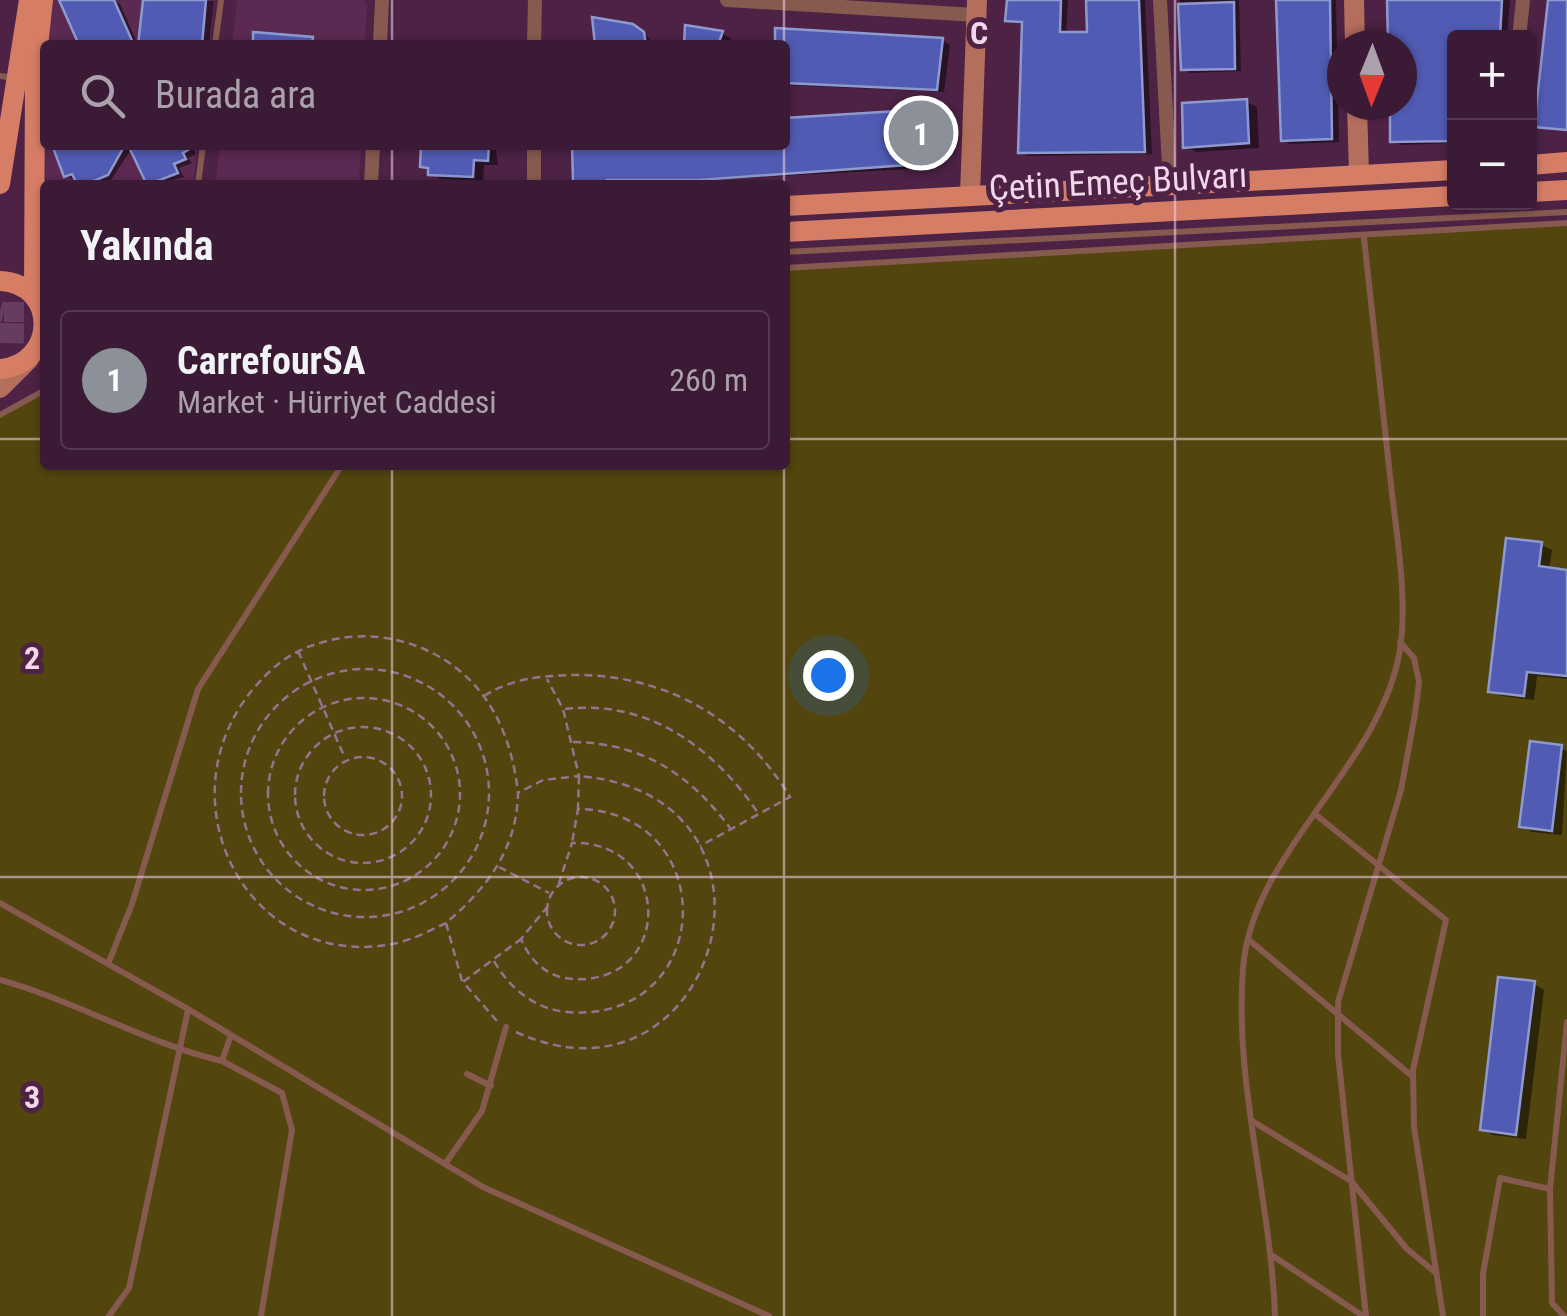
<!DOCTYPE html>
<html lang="tr">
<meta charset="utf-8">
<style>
body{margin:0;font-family:"Roboto Condensed",sans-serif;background:#452740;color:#f1f3f6}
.controls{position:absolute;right:30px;top:30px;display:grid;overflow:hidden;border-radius:10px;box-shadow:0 2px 8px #0004}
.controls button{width:90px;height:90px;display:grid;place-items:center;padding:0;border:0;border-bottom:2px solid #54384f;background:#3a1a34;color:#f1f3f6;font:50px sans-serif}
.compass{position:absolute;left:1327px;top:30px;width:90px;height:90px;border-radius:50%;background:#3a1a34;box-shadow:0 2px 8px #0004;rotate:181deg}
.you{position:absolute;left:828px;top:675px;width:35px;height:35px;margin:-25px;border:8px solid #fff;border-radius:50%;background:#1a73e8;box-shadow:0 0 0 15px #1a73e833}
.badge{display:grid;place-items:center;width:65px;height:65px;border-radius:50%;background:#8c9099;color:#fff;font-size:32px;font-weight:700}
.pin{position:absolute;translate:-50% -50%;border:5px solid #fff;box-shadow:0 2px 10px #0006}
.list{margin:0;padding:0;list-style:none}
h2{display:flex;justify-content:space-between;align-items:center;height:130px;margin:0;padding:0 40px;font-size:42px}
h2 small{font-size:32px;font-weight:400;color:#aba1ac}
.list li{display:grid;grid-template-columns:65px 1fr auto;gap:30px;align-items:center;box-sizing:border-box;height:140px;margin:0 20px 20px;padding:0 20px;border:2px solid #54384f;border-radius:10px}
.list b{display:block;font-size:38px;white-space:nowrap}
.list p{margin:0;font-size:32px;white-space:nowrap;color:#aba1ac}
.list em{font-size:32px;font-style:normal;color:#aba1ac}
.icon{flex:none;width:55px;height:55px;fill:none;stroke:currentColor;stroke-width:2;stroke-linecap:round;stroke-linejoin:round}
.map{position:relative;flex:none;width:1567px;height:1316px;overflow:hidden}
.search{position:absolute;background:#3a1a34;box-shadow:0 2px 8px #0004;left:40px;top:40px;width:750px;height:110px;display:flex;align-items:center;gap:25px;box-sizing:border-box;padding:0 35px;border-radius:10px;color:#aba1ac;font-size:38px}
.panel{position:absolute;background:#3a1a34;box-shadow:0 2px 8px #0004;left:40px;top:180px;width:750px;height:290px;border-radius:10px}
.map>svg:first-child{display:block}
</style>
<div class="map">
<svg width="1567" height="1316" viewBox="0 0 1567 1316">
<rect width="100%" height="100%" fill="#4d2245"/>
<path fill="#5b2951" d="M52,0H215L210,45H46Z
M237,0H363L367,5L365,45H232Z
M45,58V145H198L193,185H47L39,115Z
M220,145H361L359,185H215Z"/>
<path fill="#52450e" d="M1567,223V1316H0V415L45,390V465H785V268Z"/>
<path fill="#0007" d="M69,0H113L120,4L138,45H82Z
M146,0L214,1L209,45H141Z
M1009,0H1068L1066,34L1090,35L1089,0H1145L1152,154L1028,156L1021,152L1025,25L1008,20Z
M1180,0H1239L1241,71L1190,73L1183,69Z
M1280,0H1336L1339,142L1290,144L1283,140Z
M1388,0H1510L1507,38H1454V143L1400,145L1392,140L1391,105H1402V45H1389Z
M595,20L643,32L653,43L674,45H598Z
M722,33L731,39L729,45H686Z
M943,41L950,45L944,92L785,85V45H777Z
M1246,102L1257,107L1259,148L1196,152L1186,146Z
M929,111L938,116L930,168L616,185H585L575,179L574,145H785V121Z
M55,145H192L196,154L188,158L192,163L179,168L184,177L149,185L132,148L109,183L84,185L66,176Z
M423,145H495L498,165H484L483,181L440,179L422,166Z
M1541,545L1552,550L1549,570L1567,572V679L1537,676L1534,700L1501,696L1491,690Z
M1561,748L1567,751L1562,835L1532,832L1522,826Z
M1534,984L1544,990L1526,1139L1493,1135L1482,1129Z"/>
<path fill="#515bb3" stroke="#8e99d0" stroke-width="2.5" d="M59,0H114L134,45H79Z
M143,0H206L202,45H138Z
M1007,0H1061L1060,32H1087L1086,0H1139L1145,152L1018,153L1022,22L1005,21Z
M1276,0H1330L1332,139L1281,141Z
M1387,0H1502L1500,38H1454V141L1390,142V105H1402V45H1388Z
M1548,0H1567V130L1534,127Z
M1234,2L1235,69L1181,70L1178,4Z
M592,17L633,24L644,32L646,45H595Z
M685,25L723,31L718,45H684Z
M775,28L943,38L937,90L785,83V45H775Z
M253,32L313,37L312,45H253Z
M1247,99L1249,143L1183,148L1182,103Z
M929,109L921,164L699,180H607L606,185L573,181L572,145H785V118Z
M52,145H125L108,175L87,184H77L72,174L64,177Z
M128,145H196L183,153L186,159L174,164L178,173L147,185Z
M421,145H489L488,161L474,160L473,177L428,175V168L420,167Z
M1506,538L1542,542L1539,566L1567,570V676L1527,672L1524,696L1488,692Z
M1530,741L1562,745L1552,831L1519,827Z
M1498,977L1535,981L1516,1135L1480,1130Z"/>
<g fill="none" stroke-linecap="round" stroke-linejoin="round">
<path stroke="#663d5e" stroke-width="20" stroke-dasharray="20 10" stroke-linecap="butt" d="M0,311L4,312
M0,333H4"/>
<path stroke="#663d5e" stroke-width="20" stroke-dasharray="20 10" stroke-linecap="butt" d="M4,312H45
M4,333L45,334"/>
<path stroke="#97738f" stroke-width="2.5" stroke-dasharray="8 5" stroke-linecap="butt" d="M298,651L345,758
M241 793a124 124 0 1 1 248 0a124 124 0 1 1-248 0Z
M484,696C513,678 540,676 573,675C665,674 742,718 790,797L700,846
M268 794a96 96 0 1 1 192 0a96 96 0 1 1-192 0Z
M565,709C648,699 714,748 758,813
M295 795a68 68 0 1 1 136 0a68 68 0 1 1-136 0Z
M573,742C642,743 690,774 730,828
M324 796a39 39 0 1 1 78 0a39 39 0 1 1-78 0Z
M499,867L549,893
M547 911a34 34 0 1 1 68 0a34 34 0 1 1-68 0Z
M548,906L521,939C530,961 548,978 573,979C674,985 673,840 572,843L558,886
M446,923C431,930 414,939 397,943C250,975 159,803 253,689C273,666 291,651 320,643C355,632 391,635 424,649C485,676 511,730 518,793
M494,961C510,989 535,1009 567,1012C716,1024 723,811 578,809L572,843
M462,981L446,923C487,888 517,849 518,793L543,780L579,776L563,709L547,679
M497,1021L463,982L521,939
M516,1032C717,1124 810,795 579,776L578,809"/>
<path stroke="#875a4f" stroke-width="6" d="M215,45L221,0
M0,76L15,78
M198,185L203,145
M785,252L1567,212
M785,268L1567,223
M0,415L45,390
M1315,814L1446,920L1413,1070L1414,1127L1443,1316
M0,903L188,1009L483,1187L769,1316
M1249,940L1412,1076
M108,964L132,904L198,689L342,465
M0,980C76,1001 145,1043 222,1061
M231,1035L222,1061L282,1093L292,1130L261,1316
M467,1074L491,1086
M1252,1121L1351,1181L1407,1249L1435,1272
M445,1164L482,1111L506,1027
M1273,1256L1363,1316
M109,1316L129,1288L188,1010
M1275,1316C1271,1200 1234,1085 1243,969C1251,855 1374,771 1398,660C1409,611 1398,544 1392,494C1383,408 1373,323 1364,238
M1366,1316L1338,1054V1002L1401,790L1415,714L1419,682L1414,658L1400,642
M1483,1316V1274L1500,1178L1550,1189
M1564,1316L1552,1303L1550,1189L1567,1022"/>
<path stroke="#875a4f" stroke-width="14" d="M727,0L976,15
M1160,0L1170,185
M1519,38L1523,0
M380,45L382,0
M534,45L535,0
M371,185L373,145
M534,185V145"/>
<path stroke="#b46e5c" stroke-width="20" d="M1354,0L1355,45
M1357,105L1359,175
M970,195L977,0
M0,388L29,359"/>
<path stroke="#d67d66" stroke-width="20" d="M1530,165L1567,162
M0,184L29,0
M1530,192L1567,190
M785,206L1454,170
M785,232L1454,196
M0,281C59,284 57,364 0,369
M34,295L35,74L43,0"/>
</g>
<path fill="none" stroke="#f2d6ea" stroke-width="2.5" stroke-opacity="0.55" d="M392,0V45M784,0V45M1175,0V1316M392,145V185M784,145V185M0,439H45M785,439H1567M392,465V1316M784,465V1316M0,877H1567"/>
<g text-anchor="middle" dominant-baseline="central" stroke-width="10" stroke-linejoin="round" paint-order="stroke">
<g font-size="35" fill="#f2d6ea" stroke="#4d2245">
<text transform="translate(1118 182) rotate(-3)">Çetin Emeç Bulvarı</text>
</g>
</g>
<g font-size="32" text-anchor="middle" font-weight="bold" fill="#f2d6ea" stroke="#4d2245" stroke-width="10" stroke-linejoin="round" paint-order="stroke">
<text x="979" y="44">C</text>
<text x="32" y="669">2</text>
<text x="32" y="1108">3</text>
</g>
</svg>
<div class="controls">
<button>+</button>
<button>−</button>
</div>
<svg class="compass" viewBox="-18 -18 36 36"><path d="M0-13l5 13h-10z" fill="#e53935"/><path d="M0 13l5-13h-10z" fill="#aba1ac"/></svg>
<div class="you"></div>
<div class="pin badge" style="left:921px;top:133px">1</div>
<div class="search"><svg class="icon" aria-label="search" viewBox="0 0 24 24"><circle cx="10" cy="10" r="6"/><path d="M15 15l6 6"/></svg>Burada ara</div>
<section class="panel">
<h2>Yakında<small></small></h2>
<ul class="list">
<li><span class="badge">1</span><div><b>CarrefourSA</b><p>Market · Hürriyet Caddesi</p></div><em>260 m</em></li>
</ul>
</section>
</div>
